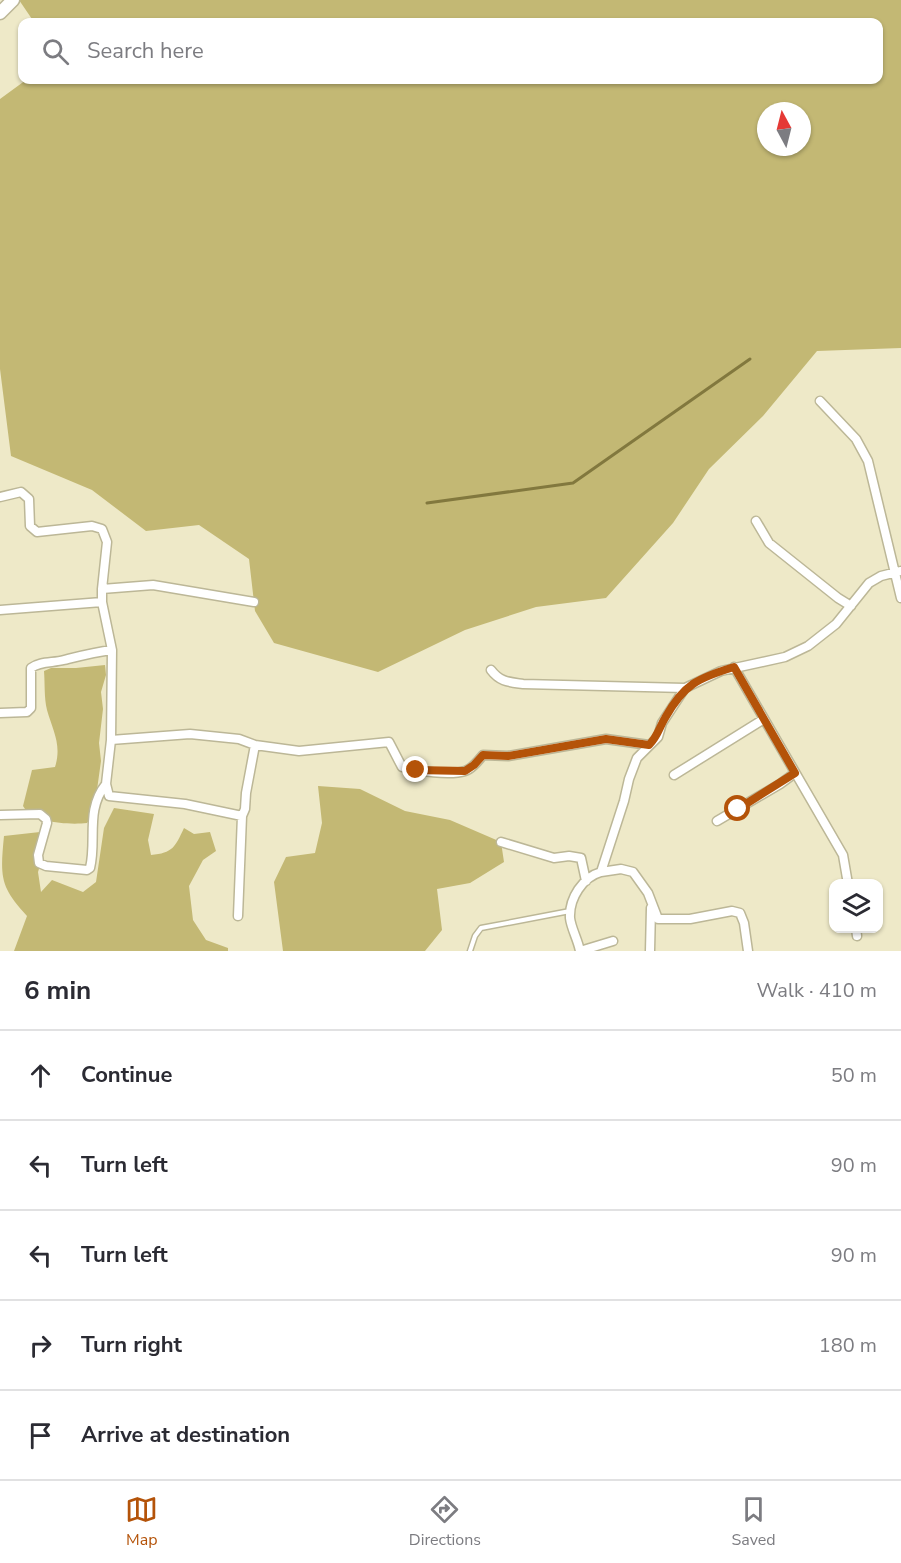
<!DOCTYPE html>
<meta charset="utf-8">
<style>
body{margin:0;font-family:"Nunito Sans",sans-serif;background:#f7f7f7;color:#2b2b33}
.controls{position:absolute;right:18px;bottom:18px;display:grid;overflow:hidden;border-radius:12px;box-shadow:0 2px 4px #0004}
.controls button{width:54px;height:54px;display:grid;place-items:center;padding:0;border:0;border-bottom:2px solid #e1e1e2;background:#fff;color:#2b2b33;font:30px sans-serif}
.compass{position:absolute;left:757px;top:102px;width:54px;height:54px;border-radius:50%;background:#fff;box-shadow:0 2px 4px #0004;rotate:353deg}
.stop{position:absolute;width:18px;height:18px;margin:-14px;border:4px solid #b45309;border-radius:50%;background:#fff}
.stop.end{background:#b45309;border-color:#fff;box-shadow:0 2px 6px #0008}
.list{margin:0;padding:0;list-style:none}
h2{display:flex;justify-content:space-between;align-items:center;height:78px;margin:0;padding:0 24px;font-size:26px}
h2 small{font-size:20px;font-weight:400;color:#7c7c81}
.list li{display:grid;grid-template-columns:39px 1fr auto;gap:18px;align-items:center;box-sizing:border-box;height:90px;padding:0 24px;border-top:2px solid #e1e1e2}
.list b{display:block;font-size:22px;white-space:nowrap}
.list em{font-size:20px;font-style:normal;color:#7c7c81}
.icon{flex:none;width:33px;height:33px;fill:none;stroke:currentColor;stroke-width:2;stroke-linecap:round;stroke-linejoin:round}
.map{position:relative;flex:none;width:901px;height:951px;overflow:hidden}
.search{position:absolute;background:#fff;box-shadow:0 2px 4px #0004;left:18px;right:18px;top:18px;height:66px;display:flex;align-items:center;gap:15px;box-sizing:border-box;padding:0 21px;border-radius:12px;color:#7c7c81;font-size:22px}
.sheet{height:528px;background:#fff}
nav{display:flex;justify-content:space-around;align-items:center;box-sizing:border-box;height:84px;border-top:2px solid #e1e1e2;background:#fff;font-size:16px;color:#7c7c81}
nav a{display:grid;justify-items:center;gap:3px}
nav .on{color:#b45309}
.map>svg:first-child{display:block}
</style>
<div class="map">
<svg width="901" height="951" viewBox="0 0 901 951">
<rect width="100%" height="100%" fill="#eee9c8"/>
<path fill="#c3b874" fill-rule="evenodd" d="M19,0H901V348L817,351L763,416L709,469L673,523L606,598L536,607L465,630L378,672L274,643L255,611L249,559L199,525L146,531L92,490L11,456L0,369V99L26,80H878V22H34ZM766,111H802V147H766Z
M105,665L106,675L101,692L103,709L99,743L101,761L96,797L91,818L87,823C69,825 33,823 23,806L32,770L55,767C62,745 53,731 47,710C44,698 45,683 44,671L51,668H76Z
M318,786L360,789L405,811L450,820L501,842L504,862L470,883L437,889L442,930L425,951H283L274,882L286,857L315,853L322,823Z
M114,808L154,814L148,840L151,855C173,853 175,847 184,828L194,834L210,832L216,851L203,860L189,886L193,920L206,940L228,948V951H14L27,916C0,887 0,877 4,836L40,832L43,856L38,872L41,892L52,880L83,892L96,882L104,828Z"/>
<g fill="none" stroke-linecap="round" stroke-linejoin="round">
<path stroke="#82783e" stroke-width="3" d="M427,503L573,483L750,359"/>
<g stroke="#bcb797" stroke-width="7">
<path id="lane" d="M470,951L475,936L481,928L570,911"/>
</g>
<g stroke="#bcb797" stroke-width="11">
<path id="street" d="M820,401L856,439L868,461L901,598
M0,497L21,492L29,499L30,526L37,532L92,526L102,529L107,542L102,589V602L112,650L111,740L106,784L109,796L185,804L242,816
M756,521L769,543L838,598L851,606
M102,589L153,585L254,602
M0,610L102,602
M734,667L843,855L848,884
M491,670C500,682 509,682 523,684L685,688
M0,713L27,712L31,708V668C40,661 53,663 64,660C80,656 95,652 112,650
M111,740L190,734L239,739L255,745L299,751L389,742L402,767C417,771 450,776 465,771C472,769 478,761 483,755L508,756L606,739L649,745
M674,775L764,719
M0,815L40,814L46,819L47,823L38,855L39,863L46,866L87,870L90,868C97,840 85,810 106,784
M717,821L780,784L795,773
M501,842L554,858L569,856L581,858L586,881
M601,872L621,869L633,872L648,893L658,919H690L732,911L740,913L744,923L748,951
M238,916L242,816L245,809L246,793L255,745
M856,928L857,936
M580,951C578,940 571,928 570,918C569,898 583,877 601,872L624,801L629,779L637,758L658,737L662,723L685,688L721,671L785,657L808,646L836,624L869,583L881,576L901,571
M580,951L613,941
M650,951L651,908"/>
</g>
<g stroke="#bcb797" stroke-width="15">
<path id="secondary" d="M0,13L13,0"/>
</g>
<use href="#lane" stroke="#fff" stroke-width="4"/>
<use href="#street" stroke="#fff" stroke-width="8"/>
<use href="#secondary" stroke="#fff" stroke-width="12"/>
</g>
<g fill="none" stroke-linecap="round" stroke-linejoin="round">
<path stroke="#b45309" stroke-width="8" d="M416,770L465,771L474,765L483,755L508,756L606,739L649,745C658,736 659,728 665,718C684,684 698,678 734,667L795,773L738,809"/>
</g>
</svg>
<div class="controls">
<button><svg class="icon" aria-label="layers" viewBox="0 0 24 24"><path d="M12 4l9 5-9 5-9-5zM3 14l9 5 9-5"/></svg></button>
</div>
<svg class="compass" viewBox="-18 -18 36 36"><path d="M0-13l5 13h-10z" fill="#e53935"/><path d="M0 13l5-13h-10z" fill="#7c7c81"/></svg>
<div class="stop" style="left:738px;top:809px"></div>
<div class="stop end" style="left:416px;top:770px"></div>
<div class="search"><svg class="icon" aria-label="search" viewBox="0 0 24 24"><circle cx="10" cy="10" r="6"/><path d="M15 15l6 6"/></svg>Search here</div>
</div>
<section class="sheet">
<h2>6 min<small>Walk · 410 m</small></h2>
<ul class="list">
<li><svg class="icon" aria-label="ahead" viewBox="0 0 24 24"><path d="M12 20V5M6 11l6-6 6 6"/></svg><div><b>Continue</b></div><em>50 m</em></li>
<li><svg class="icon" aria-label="left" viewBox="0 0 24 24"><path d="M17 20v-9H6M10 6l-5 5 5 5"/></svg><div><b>Turn left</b></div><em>90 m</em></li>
<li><svg class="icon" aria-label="left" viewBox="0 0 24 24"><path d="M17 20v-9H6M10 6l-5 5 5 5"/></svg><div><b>Turn left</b></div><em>90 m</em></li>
<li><svg class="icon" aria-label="right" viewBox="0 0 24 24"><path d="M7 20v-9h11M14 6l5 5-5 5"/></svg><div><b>Turn right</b></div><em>180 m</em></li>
<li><svg class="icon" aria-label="arrive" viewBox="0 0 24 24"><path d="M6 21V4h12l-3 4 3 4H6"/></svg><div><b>Arrive at destination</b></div></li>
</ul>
</section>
<nav>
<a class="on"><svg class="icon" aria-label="map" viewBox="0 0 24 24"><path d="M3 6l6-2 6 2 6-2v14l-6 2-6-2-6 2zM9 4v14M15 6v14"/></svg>Map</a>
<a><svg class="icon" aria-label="directions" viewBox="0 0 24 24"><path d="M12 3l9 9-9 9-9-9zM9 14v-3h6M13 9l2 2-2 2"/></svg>Directions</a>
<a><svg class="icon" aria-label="saved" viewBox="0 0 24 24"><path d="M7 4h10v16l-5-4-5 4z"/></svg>Saved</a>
</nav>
